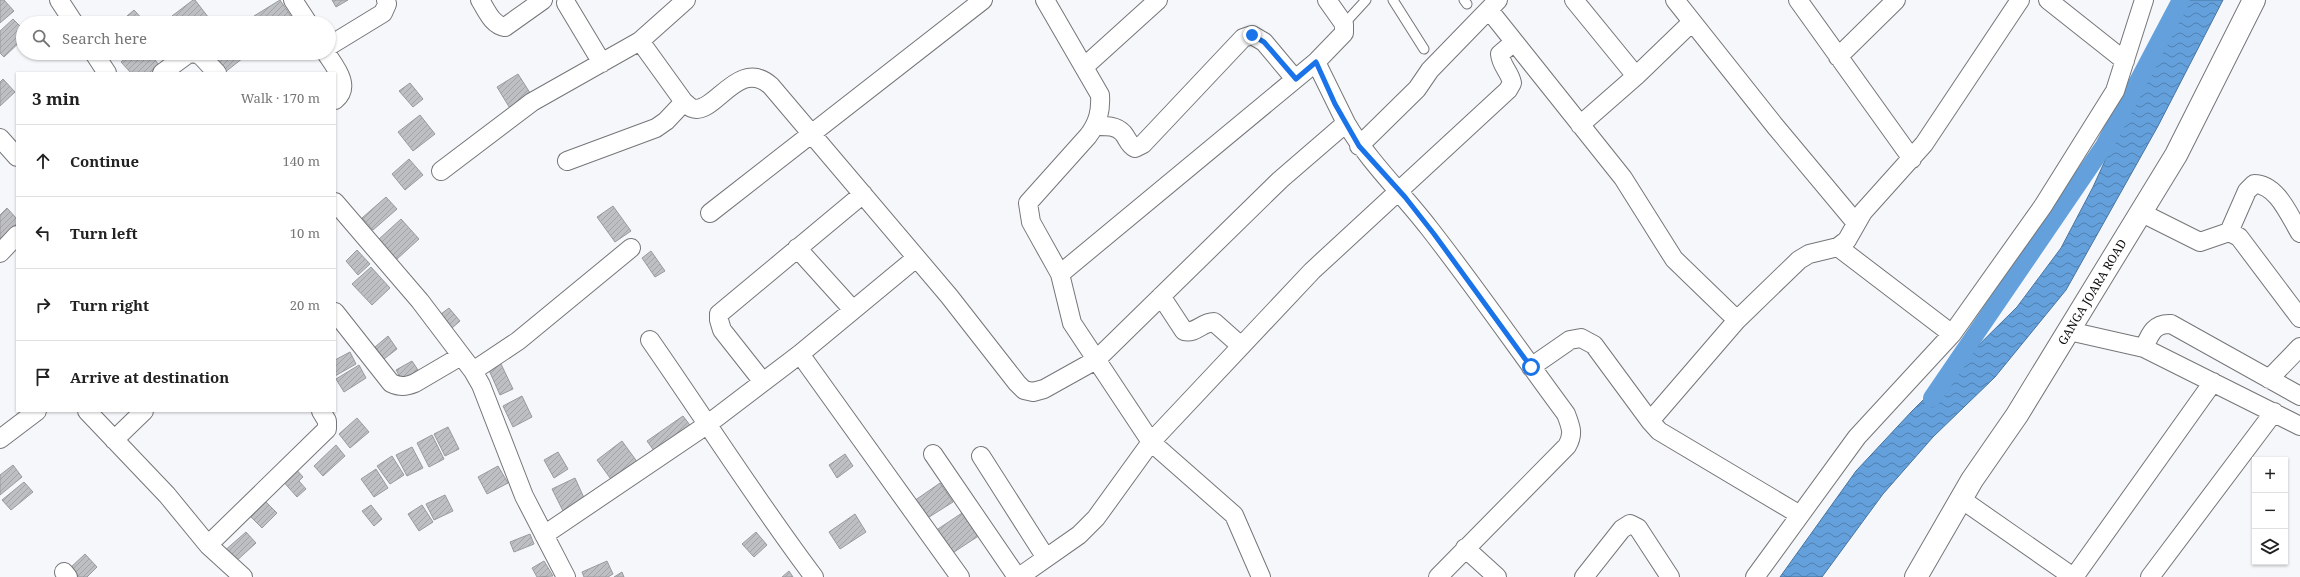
<!DOCTYPE html>
<meta charset="utf-8">
<style>
body{margin:0;font-family:"Noto Serif",serif;background:#f6f6f6;color:#222}
.controls{position:absolute;right:12px;bottom:12px;display:grid;overflow:hidden;border-radius:0px;box-shadow:0 1px 3px #0004}
.controls button{width:36px;height:36px;display:grid;place-items:center;padding:0;border:0;border-bottom:1px solid #e0e0e0;background:#fff;color:#222;font:20px sans-serif}
.stop{position:absolute;width:12px;height:12px;margin:-9px;border:3px solid #1a73e8;border-radius:50%;background:#fff}
.stop.end{background:#1a73e8;border-color:#fff;box-shadow:0 1px 4px #0008}
.list{margin:0;padding:0;list-style:none}
h2{display:flex;justify-content:space-between;align-items:center;height:52px;margin:0;padding:0 16px;font-size:17px}
h2 small{font-size:13px;font-weight:400;color:#767676}
.list li{display:grid;grid-template-columns:26px 1fr auto;gap:12px;align-items:center;box-sizing:border-box;height:72px;padding:0 16px;border-top:1px solid #e0e0e0}
.list b{display:block;font-size:15px;white-space:nowrap}
.list em{font-size:13px;font-style:normal;color:#767676}
.icon{flex:none;width:22px;height:22px;fill:none;stroke:currentColor;stroke-width:2;stroke-linecap:round;stroke-linejoin:round}
.map{position:relative;flex:none;width:2300px;height:577px;overflow:hidden}
.search{position:absolute;background:#fff;box-shadow:0 1px 3px #0004;left:16px;top:16px;width:320px;height:44px;display:flex;align-items:center;gap:10px;box-sizing:border-box;padding:0 14px;border-radius:22px;color:#767676;font-size:15px}
.panel{position:absolute;background:#fff;box-shadow:0 1px 3px #0004;left:16px;top:72px;width:320px;height:340px;border-radius:0px}
.map>svg:first-child{display:block}
</style>
<div class="map">
<svg width="2300" height="577" viewBox="0 0 2300 577">
<defs>
<pattern id="water-waves" width="16" height="10" patternUnits="userSpaceOnUse"><rect width="16" height="10" fill="#63a0dc"/><path d="M0 5q4-4 8 0t8 0" fill="none" stroke="#5081b1"/></pattern>
<pattern id="building-hatch" width="6" height="6" patternUnits="userSpaceOnUse"><rect width="6" height="6" fill="#bebfc3"/><path d="M-1 1l2-2M0 6l6-6M5 7l2-2" fill="none" stroke="#a2a3a6"/></pattern>
</defs>
<rect width="100%" height="100%" fill="#f6f7fa"/>
<path fill="url(#water-waves)" stroke="#49749e" d="M2178,0H2223L2158,126L2066,290L1995,377L1933,437L1883,494L1822,577H1780L1856,471L1912,411L2017,307L2061,248L2093,187Z"/>
<g fill="none" stroke-linecap="round" stroke-linejoin="round">
<path stroke="#63a0dc" stroke-width="18" d="M1932,398L2104,146L2181,0"/>
</g>
<path fill="url(#building-hatch)" stroke="#999a9d" d="M0,0H4L14,11L0,23Z
M193,0H195L212,22L178,23L172,16Z
M280,0L294,21L291,23H259L254,16Z
M332,0H348L336,7Z
M134,10L146,23H133L127,16Z
M13,19L23,29V39L4,57L0,53V31Z
M131,53H149L161,67L153,73H131L121,62Z
M206,53H239L243,58L224,73Z
M518,74L532,96L511,110L497,87Z
M3,79L15,92L0,106V82Z
M410,83L423,99L413,107L399,91Z
M420,115L435,134L413,151L398,132Z
M409,159L423,175L405,190L392,174Z
M386,197L397,209L373,230L362,218Z
M613,206L631,231L615,242L597,217Z
M7,208L17,219V225L0,241V215Z
M401,219L419,239L396,260L378,240Z
M357,250L370,264L358,275L346,261Z
M651,251L665,271L655,277L642,258Z
M371,267L390,288L372,305L352,284Z
M449,308L460,321L452,328L441,314Z
M388,336L397,349L384,359L375,347Z
M350,352L356,364L335,376V360Z
M412,361L418,370L402,380L396,370Z
M500,362L513,389L500,395L488,368Z
M359,365L366,378L344,392L336,379Z
M522,396L532,417L513,427L503,406Z
M683,416L693,429L657,455L647,441Z
M357,418L369,432L350,448L339,434Z
M448,427L459,449L445,456L434,434Z
M432,435L444,459L429,467L417,443Z
M622,441L638,463L613,482L597,460Z
M336,445L345,456L323,476L314,466Z
M412,447L423,468L407,476L396,455Z
M558,452L568,469L554,478L544,460Z
M845,454L853,466L837,478L829,465Z
M392,456L404,475L390,484L377,466Z
M13,465L22,477L0,495V475Z
M498,466L508,483L487,494L478,477Z
M294,467L303,477L299,481L306,489L297,497L281,479Z
M376,469L388,488L374,497L361,479Z
M575,478L585,500L563,511L552,489Z
M24,482L33,492L11,510L2,500Z
M940,483L953,502L926,519L914,501Z
M445,495L453,511L434,520L426,504Z
M264,500L277,513L262,528L249,515Z
M371,505L382,519L374,526L362,511Z
M422,505L433,522L419,531L408,514Z
M965,511L980,535L951,554L935,531Z
M855,514L866,532L840,549L829,532Z
M246,532L256,543L234,563L223,552Z
M756,532L767,545L754,557L742,544Z
M530,534L534,544L514,552L510,542Z
M85,554L97,567L87,577H78L70,568Z
M544,561L553,576L537,577L532,568Z
M607,561L613,574L608,577H584L582,572Z
M789,571L793,577H782Z
M622,572L624,577H614Z"/>
<g fill="none" stroke-linecap="round" stroke-linejoin="round">
<g stroke="#757679" stroke-width="11">
<path id="lane" d="M1393,0L1424,49
M1464,0L1467,4
M1344,24L1366,0"/>
</g>
<g stroke="#757679" stroke-width="20">
<path id="street" d="M59,0L74,23
M293,0L308,23
M480,0C487,11 492,25 505,27L543,0
M1045,0L1100,95C1101,111 1098,123 1088,136L1028,203L1031,222L1060,274L1072,323L1151,442L1234,515L1261,577
M1574,0L1636,76
M1675,0L1775,126L1856,223
M1798,0L1912,159
M2048,0L2125,61
M566,3L602,63
M1489,10L1623,178L1674,259L1737,320
M640,41L684,102C686,103 689,107 692,108C714,117 738,56 771,86L949,296L1017,383L1024,390L1033,392L1044,389L1096,360L1280,180L1346,123L1316,62L1344,33V24L1327,0
M329,46L383,13L387,4L386,0
M94,53L107,73
M196,53L202,57L217,73
M326,53C335,67 352,86 335,100
M1838,57L1896,0
M1084,67L1158,0
M162,73L188,54L195,53
M1346,123C1369,162 1402,193 1429,228C1476,288 1520,352 1566,414C1571,427 1574,434 1567,446L1438,577
M1580,125L1636,76L1692,22
M1095,126C1105,126 1116,125 1123,133C1128,139 1128,144 1135,148L1143,144L1243,38L1252,35L1264,42L1295,79
M0,138L17,157
M1359,146L1417,89L1430,70L1498,0
M567,161L656,128L666,121L684,102
M441,171L532,102L640,41L686,0
M335,202L420,301L473,371L481,385L524,496L566,577
M2140,212L2200,242L2229,232L2239,237L2300,318
M710,213L983,0
M2229,232L2247,191L2254,184C2277,184 2289,215 2300,233
M1838,247L1952,334
M797,248L853,310
M0,253L17,235
M1060,274L1316,62
M1161,296L1184,331C1196,334 1202,322 1214,322L1241,346
M335,312L391,383C400,387 405,387 415,383L461,356
M2069,331L2144,348L2300,426
M650,340C705,419 756,500 814,577
M2144,348C2150,334 2154,323 2171,324L2300,396
M800,354L960,577
M1531,367L1570,340L1581,338L1594,345L1650,421L1659,431L1800,515
M473,371L518,341L631,248
M2269,379L2300,347
M763,382L722,330L719,320V314L863,194
M87,411L167,495L208,545L243,577
M1650,421L1737,320L1799,260L1809,254L1838,247L1847,240L1863,212L1924,144L2020,0
M0,439L37,411
M114,440L144,411
M933,454L1017,577
M981,456L1046,558
M1961,499L2073,577
M544,535L708,424L800,354L916,258
M208,545L327,429V421L321,411
M1465,548L1497,577
M64,572L68,577
M1019,577L1079,535L1096,518L1151,442L1312,271L1508,90L1512,83C1510,72 1501,66 1500,54L1514,42
M1584,577L1622,529L1630,524L1638,528L1670,577
M1755,577L1857,437L1952,334L2043,206L2115,91L2144,0
M2074,577L2213,382
M2150,577L2274,412"/>
</g>
<g stroke="#757679" stroke-width="24">
<path id="secondary" d="M1916,577L1972,480L2017,415L2176,155L2254,0"/>
</g>
<use href="#lane" stroke="#fff" stroke-width="9"/>
<use href="#street" stroke="#fff" stroke-width="18"/>
<use href="#secondary" stroke="#fff" stroke-width="22"/>
</g>
<g fill="none" stroke-linecap="round" stroke-linejoin="round">
<path stroke="#1a73e8" stroke-width="5" d="M1252,35L1264,42L1296,79L1316,62L1335,104L1359,146L1405,197L1434,234L1531,367"/>
</g>
<g text-anchor="middle" dominant-baseline="central" stroke-width="3.5" stroke-linejoin="round" paint-order="stroke">
<g font-size="12" fill="#0d0d0e" stroke="#fff">
<text transform="translate(2092 292) rotate(-59)">GANGA JOARA ROAD</text>
</g>
</g>
</svg>
<div class="controls">
<button>+</button>
<button>−</button>
<button><svg class="icon" aria-label="layers" viewBox="0 0 24 24"><path d="M12 4l9 5-9 5-9-5zM3 14l9 5 9-5"/></svg></button>
</div>
<div class="stop" style="left:1531px;top:367px"></div>
<div class="stop end" style="left:1252px;top:35px"></div>
<div class="search"><svg class="icon" aria-label="search" viewBox="0 0 24 24"><circle cx="10" cy="10" r="6"/><path d="M15 15l6 6"/></svg>Search here</div>
<section class="panel">
<h2>3 min<small>Walk · 170 m</small></h2>
<ul class="list">
<li><svg class="icon" aria-label="ahead" viewBox="0 0 24 24"><path d="M12 20V5M6 11l6-6 6 6"/></svg><div><b>Continue</b></div><em>140 m</em></li>
<li><svg class="icon" aria-label="left" viewBox="0 0 24 24"><path d="M17 20v-9H6M10 6l-5 5 5 5"/></svg><div><b>Turn left</b></div><em>10 m</em></li>
<li><svg class="icon" aria-label="right" viewBox="0 0 24 24"><path d="M7 20v-9h11M14 6l5 5-5 5"/></svg><div><b>Turn right</b></div><em>20 m</em></li>
<li><svg class="icon" aria-label="arrive" viewBox="0 0 24 24"><path d="M6 21V4h12l-3 4 3 4H6"/></svg><div><b>Arrive at destination</b></div></li>
</ul>
</section>
</div>
